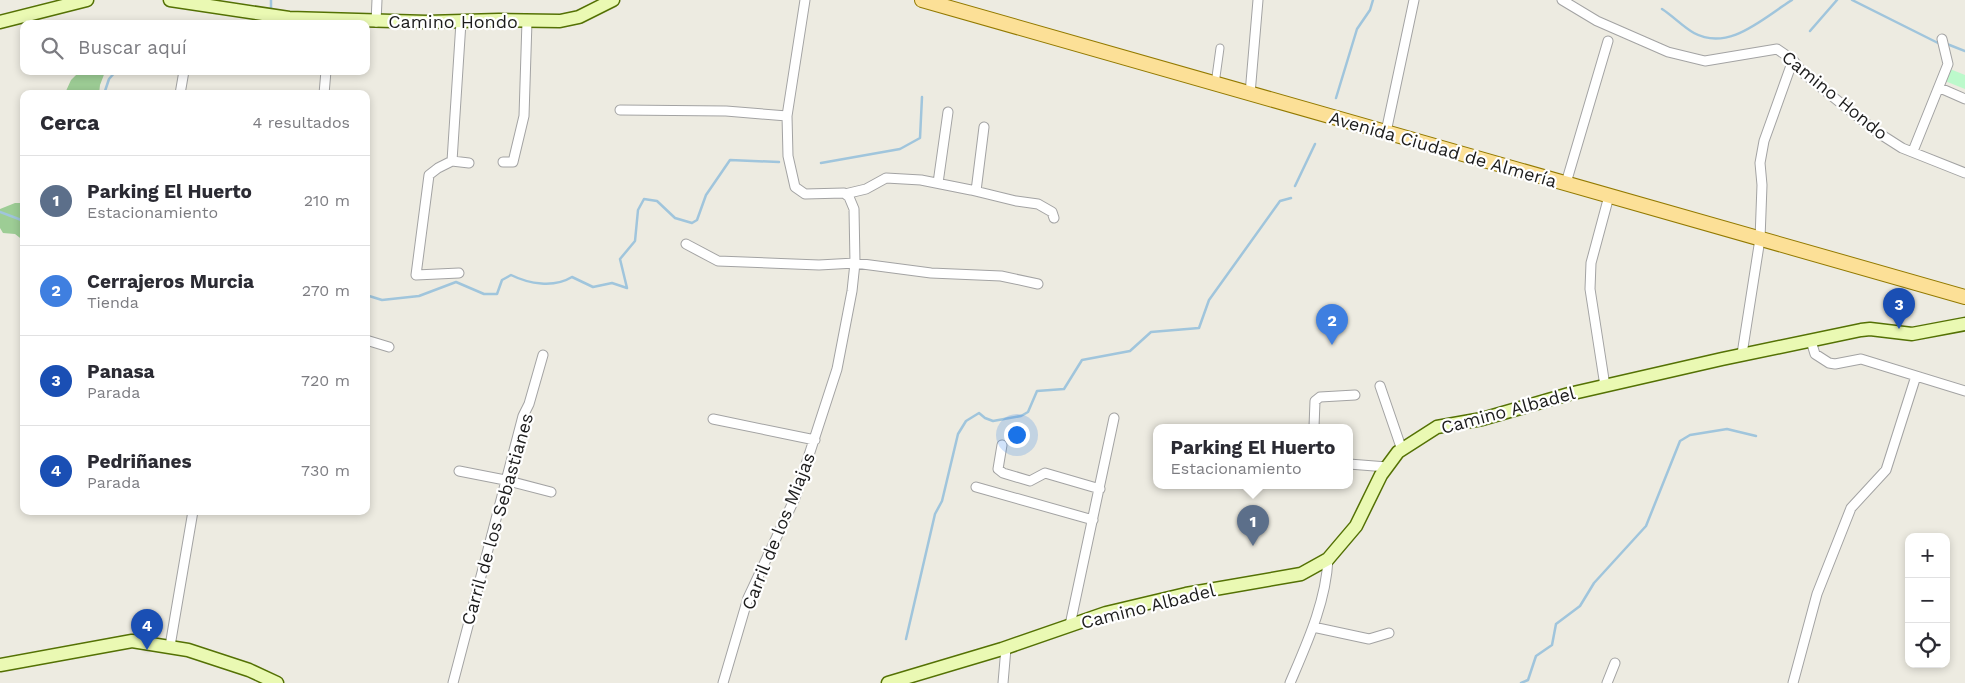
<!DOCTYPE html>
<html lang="es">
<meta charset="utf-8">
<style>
body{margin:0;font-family:"Work Sans",sans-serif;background:#f2f2f3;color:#2b2b33}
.controls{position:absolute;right:15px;bottom:15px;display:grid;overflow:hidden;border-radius:10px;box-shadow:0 2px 8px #0003}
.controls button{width:45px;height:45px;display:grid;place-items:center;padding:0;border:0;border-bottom:1px solid #e1e1e2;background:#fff;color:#2b2b33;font:25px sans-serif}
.you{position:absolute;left:1016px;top:434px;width:18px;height:18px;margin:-12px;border:4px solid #fff;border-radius:50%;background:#1a73e8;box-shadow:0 0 0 8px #1a73e833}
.badge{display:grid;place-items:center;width:32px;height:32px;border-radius:50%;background:#0b8043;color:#fff;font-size:16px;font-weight:700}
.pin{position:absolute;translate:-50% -41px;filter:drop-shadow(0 1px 2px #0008)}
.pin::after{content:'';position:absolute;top:26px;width:18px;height:15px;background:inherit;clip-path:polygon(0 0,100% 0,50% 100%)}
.popup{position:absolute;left:1153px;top:424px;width:200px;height:65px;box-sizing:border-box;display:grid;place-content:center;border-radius:10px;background:#fff;filter:drop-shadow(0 1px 4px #0005);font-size:16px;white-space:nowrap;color:#7c7c81}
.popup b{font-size:19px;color:#2b2b33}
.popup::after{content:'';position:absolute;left:50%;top:100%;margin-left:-10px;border:10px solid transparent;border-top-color:#fff}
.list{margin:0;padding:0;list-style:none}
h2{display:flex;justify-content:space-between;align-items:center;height:65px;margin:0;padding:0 20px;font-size:21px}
h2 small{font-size:16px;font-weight:400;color:#7c7c81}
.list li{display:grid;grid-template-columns:32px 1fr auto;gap:15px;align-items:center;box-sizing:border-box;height:90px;padding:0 20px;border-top:1px solid #e1e1e2}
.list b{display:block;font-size:19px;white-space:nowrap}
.list p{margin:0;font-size:16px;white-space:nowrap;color:#7c7c81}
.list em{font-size:16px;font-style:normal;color:#7c7c81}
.icon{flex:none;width:28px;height:28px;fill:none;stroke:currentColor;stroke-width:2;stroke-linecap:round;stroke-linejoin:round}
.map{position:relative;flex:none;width:1965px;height:683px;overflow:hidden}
.search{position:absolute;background:#fff;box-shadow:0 2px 8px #0003;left:20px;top:20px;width:350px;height:55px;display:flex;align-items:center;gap:12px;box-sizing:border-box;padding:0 18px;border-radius:10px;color:#7c7c81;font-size:19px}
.panel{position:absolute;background:#fff;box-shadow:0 2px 8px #0003;left:20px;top:90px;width:350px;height:425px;border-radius:10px}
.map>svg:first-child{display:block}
</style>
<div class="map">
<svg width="1965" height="683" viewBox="0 0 1965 683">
<rect width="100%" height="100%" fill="#edebe1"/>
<path fill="#9dcd95" d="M84,71L105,72L100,85L99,94H68L66,91L71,80L77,74H83Z
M15,203H24V241L15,234L3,233L0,228V209Z"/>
<path fill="#bcf9cb" d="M1950,69L1965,75V89L1945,81Z"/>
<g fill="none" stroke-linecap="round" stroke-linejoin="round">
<path stroke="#a0c5dc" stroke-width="2.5" d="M271,0V11
M1852,0L1938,43
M1662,9C1673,16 1683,27 1694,33C1729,52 1763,18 1792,0
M1810,31L1837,0
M1947,44L1965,51
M104,94L109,79L116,71
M1336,98L1357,29L1370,10L1373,0
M821,163L900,149L920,138L922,97
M1295,186L1315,144
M0,212L24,221
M366,295L382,300L419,296L456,282L484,294H497L502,280L511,275C529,284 554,288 572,277L593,287L612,283L627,288L620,259L635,241L638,210L644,199L657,201L675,218L692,223L697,220L706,195L730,160L779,162
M906,639L935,514L942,501L958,434L966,421L979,413L985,418L993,421L1021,416L1028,412L1037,391L1064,389L1082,360L1130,351L1151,332L1199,328L1209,300L1280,201L1291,198
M1521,683L1528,680L1536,656L1552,645L1556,624L1580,606L1594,583L1646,526L1680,441L1690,435L1727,429L1756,436"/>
<g stroke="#a3a3a3" stroke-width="9">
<path id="pedestrian" d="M1215,84L1220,48"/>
</g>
<g stroke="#a3a3a3" stroke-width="11">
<path id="minor" d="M1562,0L1597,21L1668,52L1705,61L1777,49L1793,60L1803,73L1877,132L1902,148L1965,173
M376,22L377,0
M461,22L452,161L469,163
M1940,88L1965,99
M180,94L184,71
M324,94L326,71
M1250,94L1258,0
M620,110L726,111L787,116
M1386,132L1414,0
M1913,151L1948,64L1942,39
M452,161L438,168L429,175L416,275L459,273
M503,162H513L524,116L527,21
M938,183L948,112
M1566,183L1608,41
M976,191L984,127
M845,194L866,189L886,178L921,180L971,190L1016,201L1038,204L1052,212L1054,218
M686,244L718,261L819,265L855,263L931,273L1001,276L1038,284
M366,340L389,347
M1811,341L1815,354L1829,363L1835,364L1861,359L1965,391
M1742,354L1760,239L1762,185L1760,163L1764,141L1793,60
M1380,386L1402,450
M1605,386L1590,289L1591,263L1609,196
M713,419L815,440
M1314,427L1315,401L1320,397L1355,395
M1002,445L998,469L1003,473L1030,481L1045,473L1100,489
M1349,464L1387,467
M459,471L505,480L551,492
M976,487L1093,520
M1070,625L1114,418
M1313,627L1369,639L1389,633
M170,646L193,511
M453,683L523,416L529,404L543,355
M723,683L748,598L795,498L837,369L852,291L855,263L854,209L849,197L844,193L805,194L795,187L788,156L787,116L805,0
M1003,683L1006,648
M1290,683C1307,643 1326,602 1328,559
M1607,683L1615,663
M1793,683L1817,594L1851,508L1886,470L1916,376"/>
</g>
<g stroke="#547104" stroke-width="15">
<path id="secondary" d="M170,0L289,18L427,22L499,20L560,21L579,17L613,0
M0,22L87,0
M0,665L132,641L188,650L249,670L277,683
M888,683L1002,649L1106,613L1186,594L1301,574L1328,559L1356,526L1381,475L1398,452L1437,427L1482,419L1569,394L1722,359L1861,330L1870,329L1912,334L1965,324"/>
</g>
<g stroke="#937a00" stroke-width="16">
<path id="primary" d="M922,0L1965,297"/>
</g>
<use href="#pedestrian" stroke="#fff" stroke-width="7"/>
<use href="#minor" stroke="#fff" stroke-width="9"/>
<use href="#secondary" stroke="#eaf9b3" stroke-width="12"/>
<use href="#primary" stroke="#fce097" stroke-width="14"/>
</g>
<g text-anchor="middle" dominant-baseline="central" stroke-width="4.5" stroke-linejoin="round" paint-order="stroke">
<g font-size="18" fill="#1c1c1c" stroke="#fff">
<text x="453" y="21">Camino Hondo</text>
<text transform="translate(1835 95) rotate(39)">Camino Hondo</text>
<text transform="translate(1443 149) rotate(16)">Avenida Ciudad de Almería</text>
<text transform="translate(1508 410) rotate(-15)">Camino Albadel</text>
<text transform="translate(497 519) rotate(-74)">Carril de los Sebastianes</text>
<text transform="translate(778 531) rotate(-68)">Carril de los Miajas</text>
<text transform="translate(1148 606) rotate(-14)">Camino Albadel</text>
</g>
</g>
</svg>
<div class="controls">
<button>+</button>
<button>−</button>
<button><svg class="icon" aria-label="locate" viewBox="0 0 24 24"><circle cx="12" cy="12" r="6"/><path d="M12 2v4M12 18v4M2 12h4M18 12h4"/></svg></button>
</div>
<div class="you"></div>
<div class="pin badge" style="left:1253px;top:546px;background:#5c6f8a">1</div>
<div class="popup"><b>Parking El Huerto</b>Estacionamiento</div>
<div class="pin badge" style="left:1332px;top:345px;background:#3f7fe0">2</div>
<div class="pin badge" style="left:1899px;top:329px;background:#1a4fb4">3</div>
<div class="pin badge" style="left:147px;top:650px;background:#1a4fb4">4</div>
<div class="search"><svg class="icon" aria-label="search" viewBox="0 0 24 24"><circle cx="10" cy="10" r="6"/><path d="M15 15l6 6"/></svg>Buscar aquí</div>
<section class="panel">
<h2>Cerca<small>4 resultados</small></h2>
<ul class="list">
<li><span class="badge" style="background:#5c6f8a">1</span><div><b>Parking El Huerto</b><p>Estacionamiento</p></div><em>210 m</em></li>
<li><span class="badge" style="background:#3f7fe0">2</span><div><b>Cerrajeros Murcia</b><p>Tienda</p></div><em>270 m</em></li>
<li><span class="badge" style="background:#1a4fb4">3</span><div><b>Panasa</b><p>Parada</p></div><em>720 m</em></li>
<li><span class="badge" style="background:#1a4fb4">4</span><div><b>Pedriñanes</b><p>Parada</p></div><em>730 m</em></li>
</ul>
</section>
</div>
